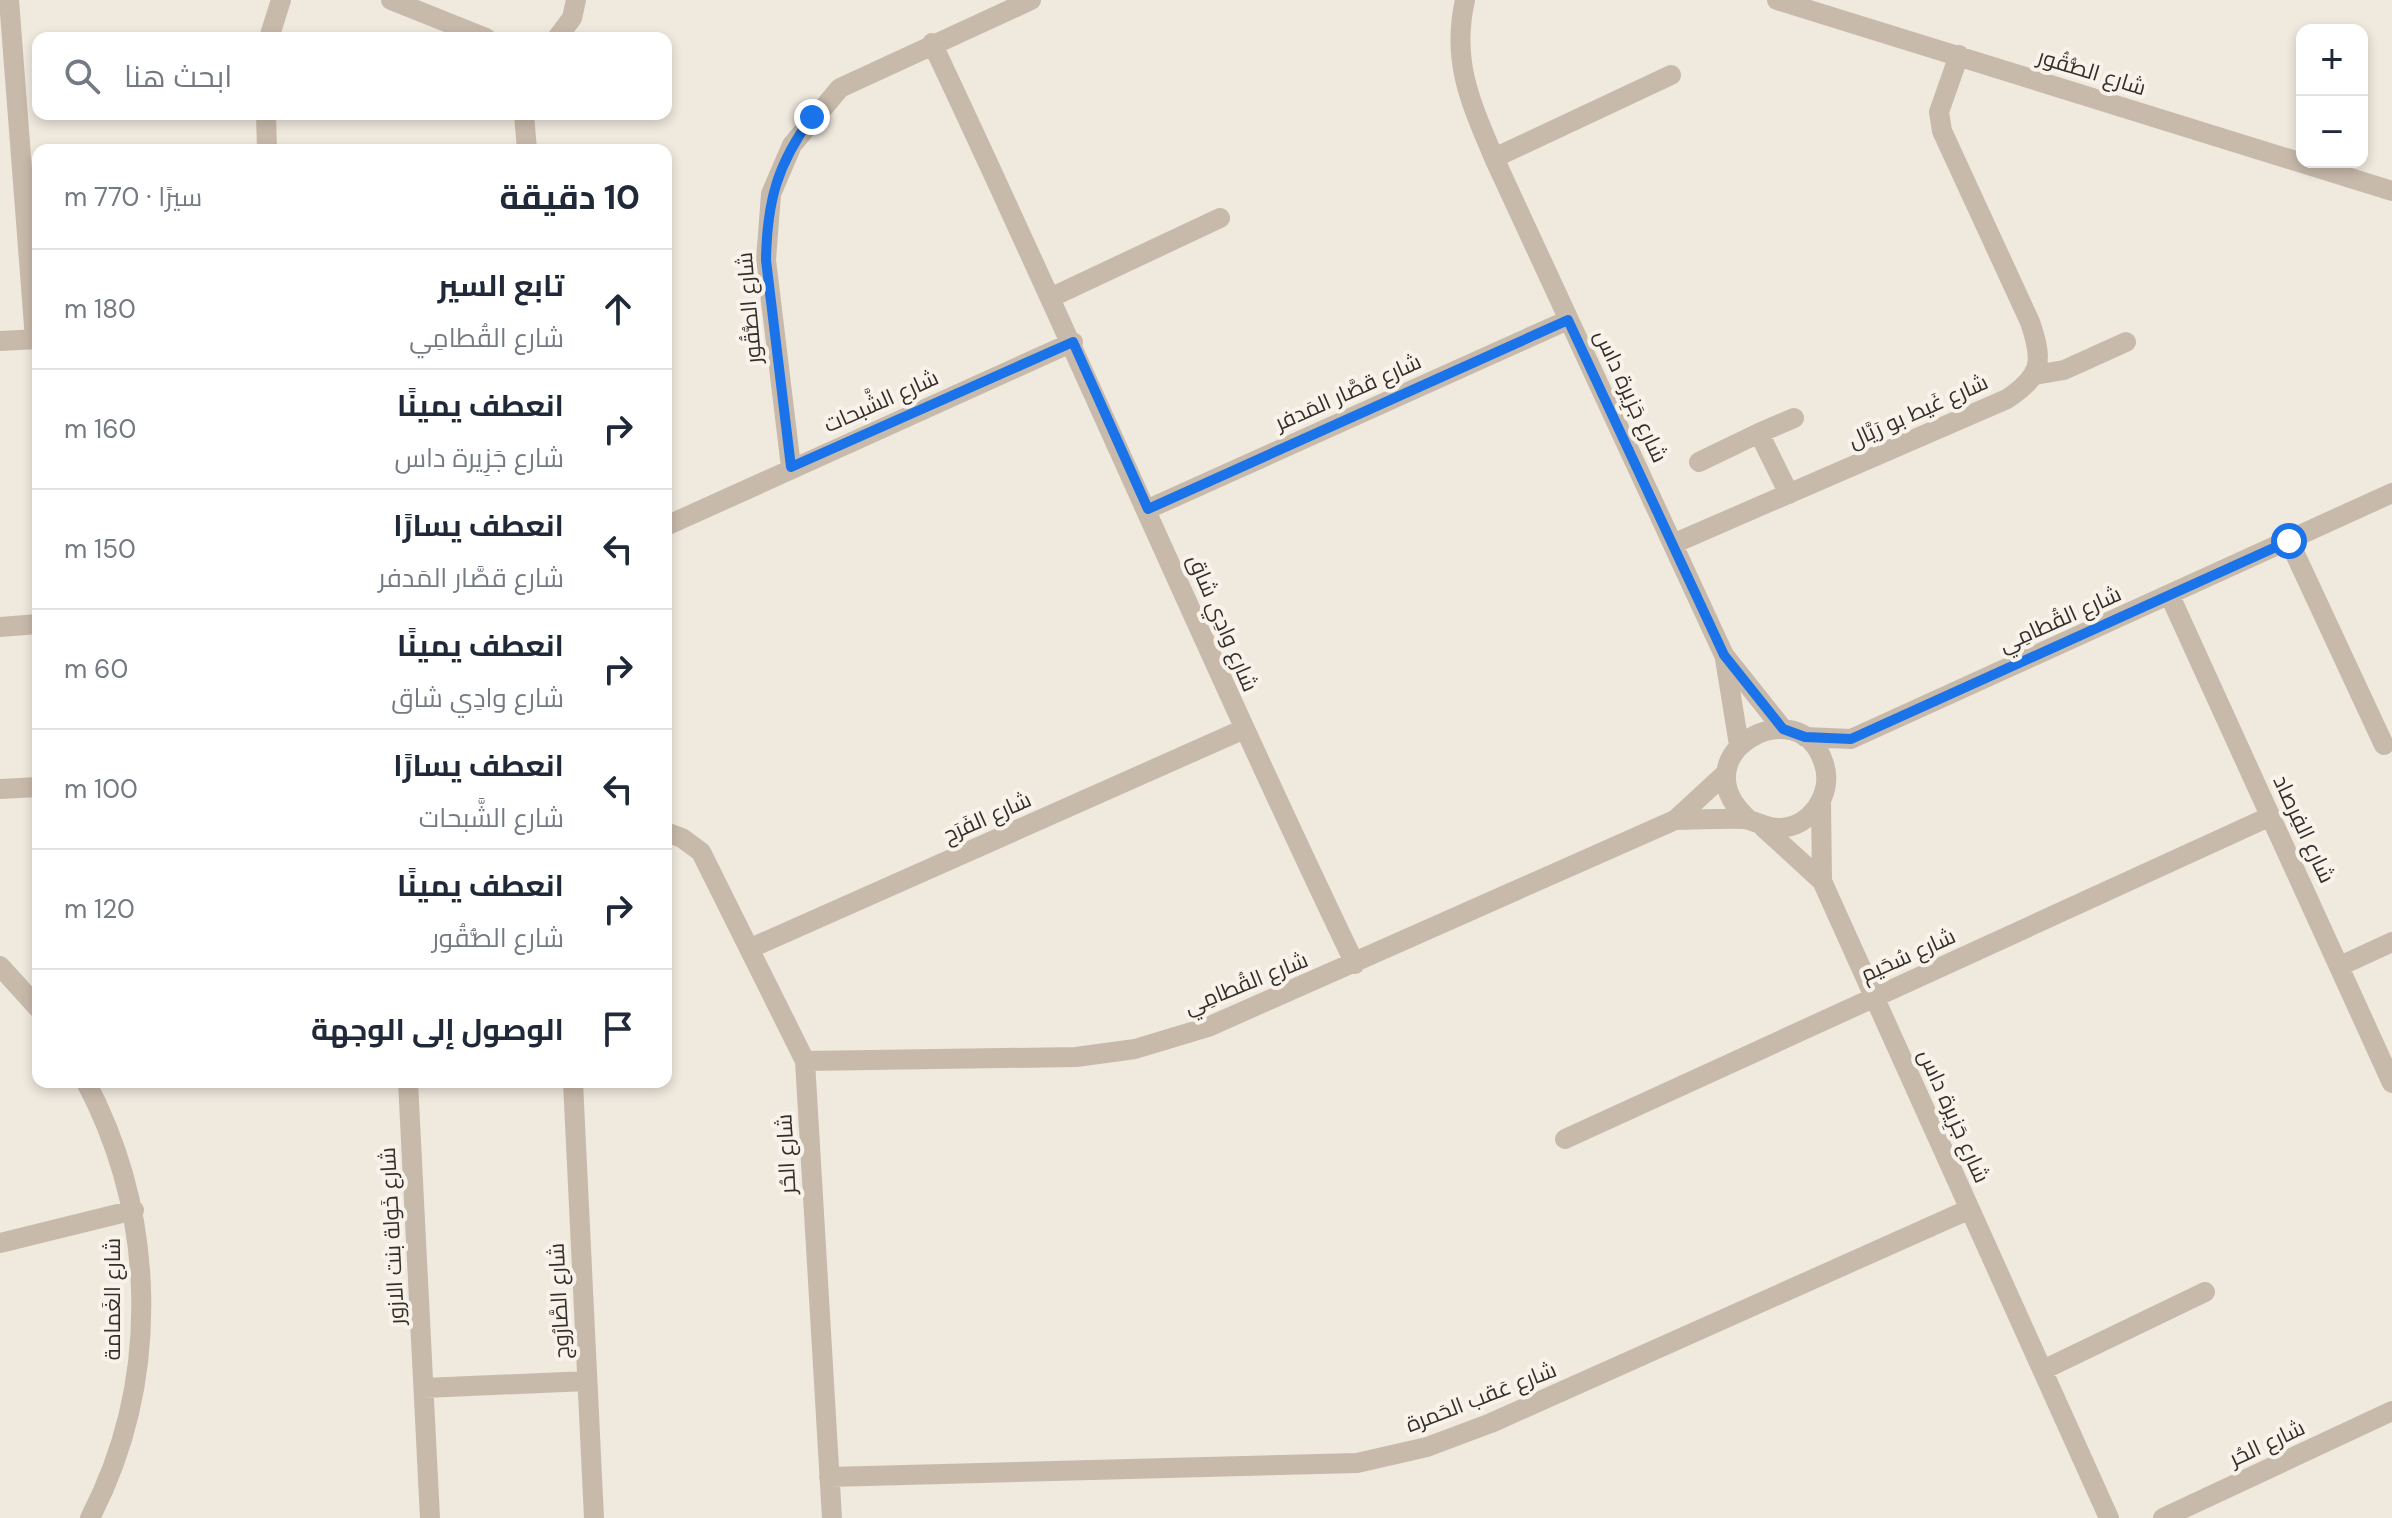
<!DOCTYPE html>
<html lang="ar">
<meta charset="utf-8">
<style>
body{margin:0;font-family:"DM Sans",Cairo,sans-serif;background:#f6f6f7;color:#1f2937;direction:rtl}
.controls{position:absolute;right:24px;top:24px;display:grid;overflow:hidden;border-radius:16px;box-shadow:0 4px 12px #0003}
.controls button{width:72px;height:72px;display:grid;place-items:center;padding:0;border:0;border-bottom:2px solid #e0e1e3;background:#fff;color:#1f2937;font:40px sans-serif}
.stop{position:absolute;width:24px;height:24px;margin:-18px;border:6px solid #1a73e8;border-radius:50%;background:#fff}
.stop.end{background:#1a73e8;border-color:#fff;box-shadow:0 2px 8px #0008}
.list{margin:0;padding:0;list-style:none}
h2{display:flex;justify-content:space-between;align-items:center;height:104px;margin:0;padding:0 32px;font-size:34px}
h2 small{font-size:26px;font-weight:400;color:#747a83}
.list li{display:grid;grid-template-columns:52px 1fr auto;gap:24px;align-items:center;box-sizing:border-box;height:120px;padding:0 32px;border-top:2px solid #e0e1e3}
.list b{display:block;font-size:30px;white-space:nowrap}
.list p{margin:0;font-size:26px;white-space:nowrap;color:#747a83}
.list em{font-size:26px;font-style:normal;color:#747a83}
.icon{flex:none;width:44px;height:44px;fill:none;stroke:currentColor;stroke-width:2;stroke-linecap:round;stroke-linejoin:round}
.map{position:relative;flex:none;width:2392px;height:1518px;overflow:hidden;direction:ltr}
.search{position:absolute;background:#fff;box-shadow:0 4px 12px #0003;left:32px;top:32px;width:640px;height:88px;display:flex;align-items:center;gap:20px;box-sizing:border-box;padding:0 28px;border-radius:16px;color:#747a83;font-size:30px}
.panel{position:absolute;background:#fff;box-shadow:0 4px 12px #0003;left:32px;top:144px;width:640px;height:944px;border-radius:16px;direction:rtl}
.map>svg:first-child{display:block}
</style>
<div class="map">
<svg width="2392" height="1518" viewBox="0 0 2392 1518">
<rect width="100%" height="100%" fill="#f0e9de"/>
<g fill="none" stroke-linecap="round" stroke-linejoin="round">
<path stroke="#c8baab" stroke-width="20" d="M9,0L35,339
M391,0L486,38
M1465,0C1451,62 1471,103 1494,158L1724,655L1783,729
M1777,0L2392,191
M269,38L281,0
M557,38L572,18L576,0
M932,43C1077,349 1209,660 1355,964
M266,114L267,150
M524,114L527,150
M1494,158L1671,75
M1052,297L1220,218
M0,341L38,339
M2035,375L2064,370L2126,342
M1699,462L1759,433
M791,467L766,260L771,194L792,145L840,88L1031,0
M1789,494L1759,433L1794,418
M1148,509L1568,320
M666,526L1073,342
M2289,541L2384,745
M1675,543L2007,399C2043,375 2043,360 2030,322L1942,131L1939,112L1959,55
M2170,596L2392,1083
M0,627L38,624
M1725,659L1739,745
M1805,737L1851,739L2392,493
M0,789L38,787
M1821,802L1822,881
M1675,820C1698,820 1720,818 1743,819C1755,820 1765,828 1778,828C1810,828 1834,794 1824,764C1801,686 1676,754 1748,819
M1763,827L1822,881L2109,1518
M666,832L682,838L701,852L805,1061L832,1518
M751,948L1242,730
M0,966L38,1008
M2340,966L2392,942
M805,1061L1076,1057L1135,1049L1208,1027L1675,820L1726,773
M86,1082C157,1217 161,1381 90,1518
M408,1082L430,1518
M573,1082L594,1518
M1565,1139L2271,816
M0,1243L134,1210
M2043,1370L2205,1292
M424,1388L587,1381
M829,1477L1357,1463L1427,1447L1491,1423L1970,1209
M2163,1518L2392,1411"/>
</g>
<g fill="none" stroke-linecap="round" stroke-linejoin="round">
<path stroke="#1a73e8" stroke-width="10" d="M812,117C777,164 767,202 766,260L791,467L1073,342L1148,509L1568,320L1724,655L1783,729L1805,737L1851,739L2289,541"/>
</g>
<g text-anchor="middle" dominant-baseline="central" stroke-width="8" stroke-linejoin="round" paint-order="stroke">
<g font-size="22" fill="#362e2a" stroke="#f8f3ea">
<text transform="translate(2092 72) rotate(17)">شارع الصُّقُور</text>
<text transform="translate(749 308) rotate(-95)">شارع الصُّقُور</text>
<text transform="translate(1348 392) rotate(-24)">شارع قصَّار المَدفر</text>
<text transform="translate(1631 396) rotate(65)">شارع جَزِيرة داس</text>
<text transform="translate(881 401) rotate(-24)">شارع الشَّبحات</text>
<text transform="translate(1918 411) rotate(-24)">شارع غَيط بو رَيَّال</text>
<text transform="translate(2060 619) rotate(-24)">شارع القُطامِي</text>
<text transform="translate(1223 623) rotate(67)">شارع وادِي شاق</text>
<text transform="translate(987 817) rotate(-24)">شارع الفَرَح</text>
<text transform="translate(2304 829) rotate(65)">شارع الفِرصاد</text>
<text transform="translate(1908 955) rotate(-24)">شارع سُحَيم</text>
<text transform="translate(1246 983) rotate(-22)">شارع القُطامِي</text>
<text transform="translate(1954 1116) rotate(66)">شارع جَزِيرة داس</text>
<text transform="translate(786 1154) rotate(-93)">شارع الحُر</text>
<text transform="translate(392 1236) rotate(-93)">شارع خَولة بنت الازور</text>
<text transform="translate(112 1299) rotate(-90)">شارع الغَمامة</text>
<text transform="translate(559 1301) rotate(-93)">شارع الصَّارُوج</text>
<text transform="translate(1481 1397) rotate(-21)">شارع عَقب الحَمرة</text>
<text transform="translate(2267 1443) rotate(-25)">شارع الحُر</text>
</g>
</g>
</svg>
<div class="controls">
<button>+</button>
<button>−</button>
</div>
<div class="stop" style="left:2289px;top:541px"></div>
<div class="stop end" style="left:812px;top:117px"></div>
<div class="search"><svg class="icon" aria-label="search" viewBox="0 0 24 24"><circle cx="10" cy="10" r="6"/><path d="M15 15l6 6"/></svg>ابحث هنا</div>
<section class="panel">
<h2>10 دقيقة<small>سيرًا · 770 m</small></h2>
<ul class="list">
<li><svg class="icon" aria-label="ahead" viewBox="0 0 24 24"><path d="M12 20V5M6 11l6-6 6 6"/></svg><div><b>تابع السير</b><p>شارع القُطامِي</p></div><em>180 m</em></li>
<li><svg class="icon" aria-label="right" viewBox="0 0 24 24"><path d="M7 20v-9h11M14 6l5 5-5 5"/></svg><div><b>انعطف يمينًا</b><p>شارع جَزِيرة داس</p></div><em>160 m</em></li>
<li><svg class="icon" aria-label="left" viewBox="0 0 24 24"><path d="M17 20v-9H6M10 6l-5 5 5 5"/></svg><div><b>انعطف يسارًا</b><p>شارع قصَّار المَدفر</p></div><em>150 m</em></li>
<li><svg class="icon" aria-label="right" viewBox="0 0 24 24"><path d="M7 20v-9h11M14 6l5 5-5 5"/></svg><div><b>انعطف يمينًا</b><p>شارع وادِي شاق</p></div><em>60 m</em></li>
<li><svg class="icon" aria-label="left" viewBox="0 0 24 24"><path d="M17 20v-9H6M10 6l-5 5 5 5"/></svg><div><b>انعطف يسارًا</b><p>شارع الشَّبحات</p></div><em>100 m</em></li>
<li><svg class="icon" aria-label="right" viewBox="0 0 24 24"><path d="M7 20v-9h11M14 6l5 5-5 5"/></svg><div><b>انعطف يمينًا</b><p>شارع الصُّقُور</p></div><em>120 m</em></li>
<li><svg class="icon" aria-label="arrive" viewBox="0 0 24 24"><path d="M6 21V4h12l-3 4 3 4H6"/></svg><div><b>الوصول إلى الوجهة</b></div></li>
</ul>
</section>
</div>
